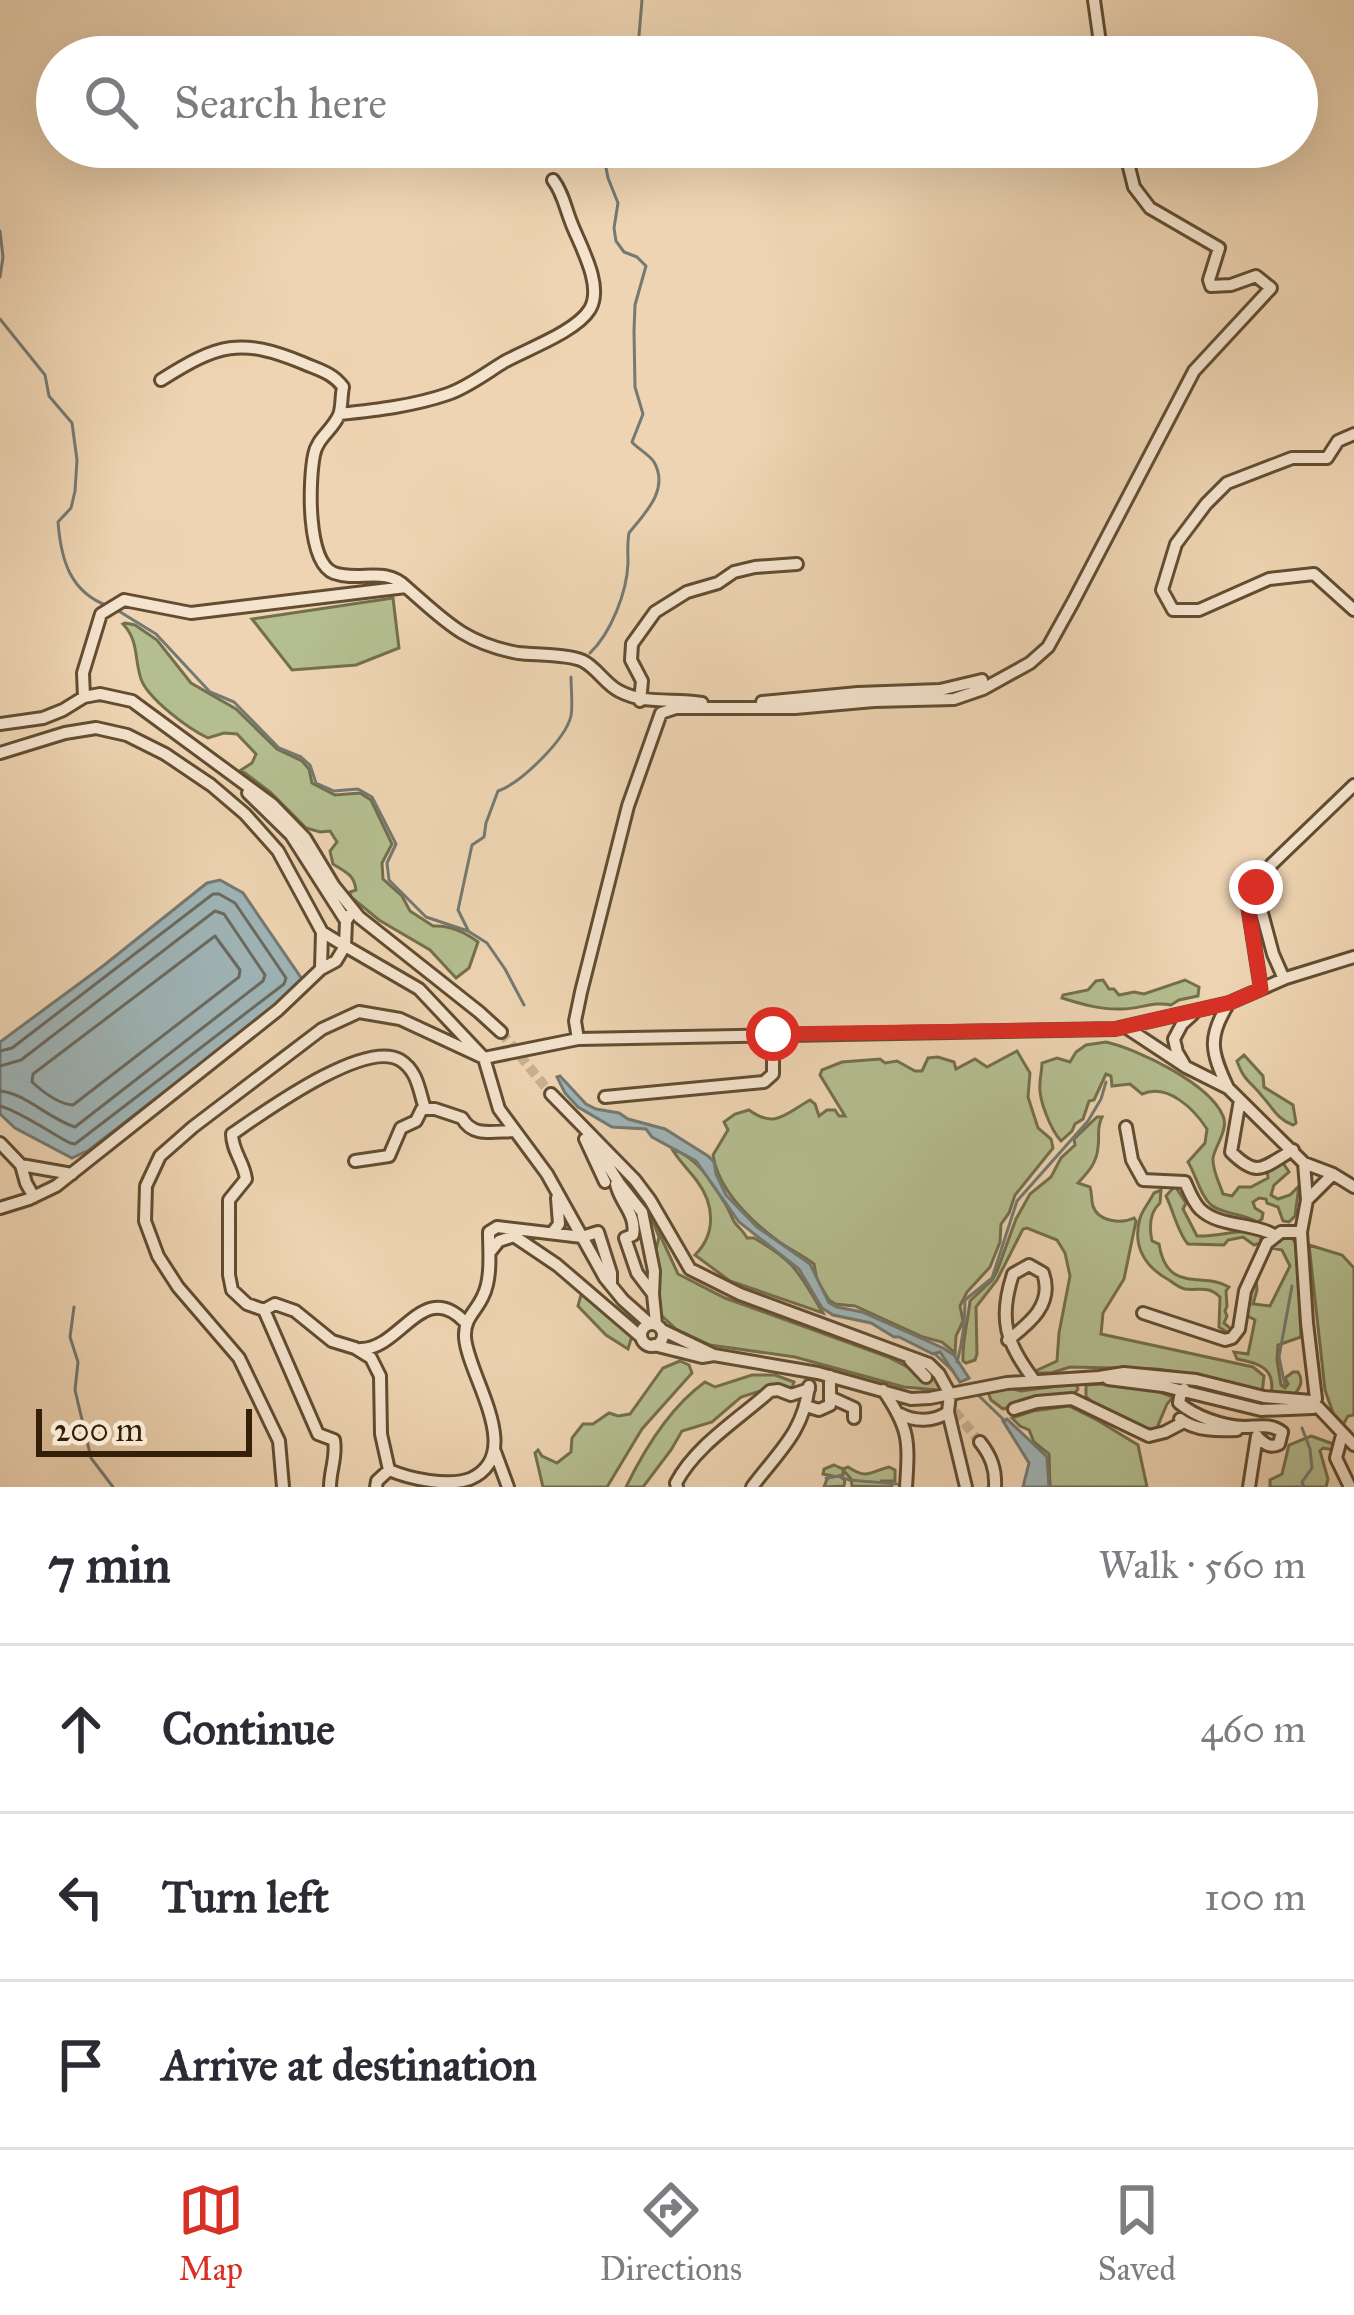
<!DOCTYPE html>
<meta charset="utf-8">
<style>
body{margin:0;font-family:"IM FELL Great Primer",serif;background:#f7f7f7;color:#2b2b33}
.scale{position:absolute;left:36px;bottom:30px;width:216px;box-sizing:border-box;padding-left:12px;border:6px solid #342008;border-top:0;font-size:33px;line-height:42px;white-space:nowrap;color:#342008;-webkit-text-stroke:9px #f4e3cd;paint-order:stroke}
.stop{position:absolute;width:36px;height:36px;margin:-27px;border:9px solid #d93025;border-radius:50%;background:#fff}
.stop.end{background:#d93025;border-color:#fff;box-shadow:0 3px 12px #0008}
.list{margin:0;padding:0;list-style:none}
h2{display:flex;justify-content:space-between;align-items:center;height:156px;margin:0;padding:0 48px;font-size:51px}
h2 small{font-size:39px;font-weight:400;color:#7c7c81}
.list li{display:grid;grid-template-columns:78px 1fr auto;gap:36px;align-items:center;box-sizing:border-box;height:168px;padding:0 48px;border-top:3px solid #e1e1e2}
.list b{display:block;font-size:45px;white-space:nowrap}
.list em{font-size:39px;font-style:normal;color:#7c7c81}
.icon{flex:none;width:66px;height:66px;fill:none;stroke:currentColor;stroke-width:2;stroke-linecap:round;stroke-linejoin:round}
.map{position:relative;flex:none;width:1354px;height:1487px;overflow:hidden}
.search{position:absolute;background:#fff;box-shadow:0 12px 48px #0002;left:36px;right:36px;top:36px;height:132px;display:flex;align-items:center;gap:30px;box-sizing:border-box;padding:0 42px;border-radius:66px;color:#7c7c81;font-size:45px}
.sheet{height:660px;background:#fff}
nav{display:flex;justify-content:space-around;align-items:center;box-sizing:border-box;height:168px;border-top:3px solid #e1e1e2;background:#fff;font-size:33px;color:#7c7c81}
nav a{display:grid;justify-items:center;gap:6px}
nav .on{color:#d93025}
.map>svg:first-child{display:block}
</style>
<div class="map">
<svg width="1354" height="1487" viewBox="0 0 1354 1487">
<rect width="100%" height="100%" fill="#eed4b2"/>
<filter id="stains"><feTurbulence type="fractalNoise" baseFrequency=".00167" numOctaves="4"/><feColorMatrix values="0 0 0 0 .2 0 0 0 0 .09 0 0 0 0 .02 0 0 0 .5 -.17"/></filter>
<radialGradient id="worn" r=".72"><stop offset=".6" stop-color="#630" stop-opacity="0"/><stop offset="1" stop-color="#630" stop-opacity=".3"/></radialGradient>
<path fill="#b4be90" stroke="#746f4c" stroke-width="3" d="M393,598L399,648L356,665L292,670L252,619Z
M125,623L135,625L157,640L191,683L236,709L277,749L302,761L309,769L312,783L335,795L360,793L371,800L392,844L382,863L383,879L402,896L410,911L433,926C450,925 465,932 478,942L469,968L456,978L430,950L379,920L351,897L350,892L356,890C354,874 345,872 333,864L330,851L337,842L330,831L320,832L306,828L270,792L241,770L252,763L256,754L237,734L224,733L208,738C189,729 148,699 141,679C134,658 139,641 123,624Z
M1103,980L1109,989H1114L1119,995L1134,992L1144,994L1185,980L1199,987L1198,996L1179,1000L1171,1005C1155,1001 1139,1009 1122,1009C1101,1010 1081,1004 1062,998L1063,995L1088,990L1096,981Z
M1106,1042C1138,1049 1210,1084 1223,1116C1229,1129 1215,1146 1213,1158C1212,1170 1220,1184 1223,1194L1232,1196L1239,1187H1251L1268,1178L1267,1168L1283,1163L1289,1172L1274,1185L1271,1195L1278,1199L1290,1195L1299,1186L1295,1216L1289,1222L1283,1221L1278,1207L1267,1203L1266,1199L1259,1198L1253,1202L1255,1208L1263,1213L1262,1219L1257,1222C1243,1213 1224,1215 1211,1205C1200,1195 1196,1175 1188,1162L1205,1143L1207,1129C1194,1109 1168,1083 1142,1094L1130,1084L1112,1086L1111,1076L1106,1074L1094,1100L1089,1101L1083,1119L1075,1124L1072,1131L1061,1141C1051,1130 1038,1099 1040,1084C1040,1077 1042,1070 1042,1063L1057,1058L1070,1062L1076,1052L1086,1045Z
M1017,1051L1030,1073L1028,1097L1038,1128L1051,1139L1053,1148L1015,1195L1009,1213L1001,1224L1000,1242L990,1267L967,1292L960,1306L963,1321L956,1336L955,1353L942,1342L923,1337L855,1306L835,1304L829,1300L817,1280L814,1264C801,1254 786,1248 774,1238C748,1218 718,1188 713,1155L728,1130L724,1122L735,1114L749,1110C775,1129 785,1114 810,1100L815,1104L819,1116L827,1110H835L839,1116H845L820,1075L822,1070L842,1062L880,1059L885,1063L897,1061L915,1071H922L928,1058L938,1057L954,1062L956,1069L975,1059L987,1067Z
M1244,1055L1263,1076L1264,1087L1293,1105L1296,1123L1293,1125C1277,1119 1273,1108 1262,1096C1250,1081 1244,1081 1237,1061Z
M1097,1117H1102C1096,1129 1100,1135 1098,1147C1097,1163 1088,1172 1078,1183L1090,1187C1092,1193 1091,1199 1093,1206C1098,1222 1122,1224 1134,1218L1136,1221L1124,1279L1103,1313L1101,1334L1253,1367L1264,1376L1262,1394L1205,1376L1157,1369L1070,1367L1051,1373H1031L1057,1361L1059,1333L1070,1276L1065,1253L1057,1240L1027,1228L1023,1229L997,1280L976,1307L977,1354L975,1360L966,1363L963,1361C962,1340 968,1322 970,1301L992,1280L997,1271L1016,1219L1030,1194L1051,1177L1061,1158L1075,1145L1074,1139Z
M672,1149C699,1158 711,1182 726,1205C727,1206 734,1222 735,1223C739,1228 744,1232 747,1238H754C796,1262 799,1273 823,1313L730,1281L695,1255C716,1234 715,1205 697,1181C689,1170 679,1161 672,1149Z
M610,1161L649,1211L678,1274L725,1298L888,1357L915,1371L922,1365L941,1386L938,1390L904,1387L795,1357L710,1345L676,1329L662,1316L659,1302L655,1254L659,1237L654,1224Z
M1175,1186L1186,1203L1183,1209L1197,1236C1219,1237 1241,1228 1262,1233L1260,1243L1254,1245L1243,1237L1228,1240L1224,1245L1188,1244C1178,1233 1173,1210 1166,1196Z
M1161,1190L1160,1203C1149,1213 1149,1227 1152,1241L1159,1244C1167,1295 1204,1271 1229,1287L1226,1291L1227,1306L1225,1311L1227,1316L1224,1323L1231,1329L1228,1333L1219,1327L1220,1297C1208,1285 1200,1291 1185,1289C1180,1288 1173,1283 1169,1280C1145,1267 1132,1246 1140,1218C1143,1209 1150,1201 1154,1193Z
M1286,1236L1293,1239L1297,1246L1301,1337L1278,1345L1277,1360L1281,1385L1285,1388L1288,1384L1285,1378L1293,1372H1298C1304,1381 1300,1388 1294,1395H1271C1276,1368 1259,1363 1237,1359L1234,1352L1248,1354L1255,1320L1246,1315L1247,1296L1256,1278L1257,1290L1253,1304L1270,1306L1290,1266L1282,1250L1271,1248Z
M1309,1245L1342,1255L1354,1268V1415L1348,1416L1343,1425L1333,1413L1325,1390Z
M582,1291L632,1336L628,1349L606,1335L578,1306Z
M680,1361L689,1365L692,1373L642,1429L607,1487H543L535,1453L538,1450L542,1456L557,1463L571,1452L572,1438L583,1424H593L609,1413L618,1416L630,1414L663,1368Z
M752,1375H775L794,1382L792,1388L773,1387L741,1397L712,1422L682,1431L671,1450L643,1487H626C645,1448 670,1407 705,1382L715,1387Z
M1073,1384L1077,1385L1078,1389L1074,1394L1044,1397L1003,1409L991,1400L988,1392L1007,1387L1021,1391Z
M1103,1384L1154,1390L1173,1397L1167,1404L1156,1430L1150,1432L1109,1416L1086,1397V1385Z
M1069,1406L1097,1420L1138,1445L1147,1487H1050L1049,1454L1034,1442L1029,1430L1020,1426L1012,1418L1033,1411Z
M1311,1436L1336,1445L1334,1450L1323,1448L1320,1451L1328,1479L1326,1487H1270V1480L1282,1474L1289,1445Z
M834,1465L843,1469L848,1467C868,1480 869,1472 889,1467L895,1470V1481H880L890,1482L892,1487L852,1486L851,1479L843,1470V1475L839,1476L845,1480L844,1486L824,1487L827,1479L833,1476L823,1474L824,1469Z"/>
<path fill="#9fb5b8" stroke="#747972" stroke-width="3" d="M220,880L243,893L302,979L307,981L89,1150L72,1158L15,1128L0,1114V1042L103,966L207,883Z
M560,1076L586,1104L596,1109L619,1113L628,1119L665,1129L708,1156L714,1162L716,1174L726,1195L757,1227L810,1264L829,1303L837,1307L862,1312L943,1348L954,1355L969,1378L960,1382L940,1352L933,1354L899,1337H894L871,1323L833,1315L822,1308L799,1269L739,1222L696,1161L652,1137L646,1129L612,1127L578,1107L565,1093L557,1077Z
M1007,1419L1047,1457L1049,1487H1023L1029,1463L1003,1421Z"/>
<g fill="none" stroke-linecap="round" stroke-linejoin="round">
<path stroke="#6a6a60" stroke-width="3" d="M215,936L240,970L239,977L73,1105C58,1104 43,1092 32,1082L33,1074Z
M0,1051L12,1048L213,894H219L235,903L286,978L284,984L75,1144L70,1143C53,1134 15,1109 0,1106
M0,1066L21,1060L215,911L224,914L265,975L263,981L75,1127C49,1119 25,1093 0,1091"/>
<path stroke="#747972" stroke-width="3" d="M634,57L638,48L642,0
M0,231L3,257L0,277
M0,319L45,375L49,396L72,423L77,460L75,491L71,508L58,522C61,560 70,592 108,606
M117,610L156,634L210,692L234,702L279,748L301,757L310,765L316,783L334,791L358,789L372,797L396,844L387,863L389,880L426,917L468,931L487,943L505,969L524,1005
M590,653C611,633 627,592 628,563C628,553 627,544 629,533C644,514 670,490 654,462C650,455 638,449 632,442L643,414L635,387L634,331L635,305L646,266L637,257L624,252L616,241L614,228L618,203L608,178L602,147
M468,930L458,910L472,845L484,837L486,823L498,791C521,783 565,740 571,716C573,704 571,690 571,677
M74,1307L70,1337L78,1362L75,1390L91,1458L113,1487
M934,1353L953,1371
M957,1362C963,1341 965,1321 965,1300L992,1278L1017,1201L1088,1121L1101,1099L1106,1082
M1285,1386L1279,1357L1292,1286
M977,1394L1005,1421
M1302,1428L1310,1449L1312,1468L1302,1482L1304,1487
M826,1478L840,1476L849,1480L897,1484"/>
<path stroke="#c9b090" stroke-width="10" stroke-dasharray="10 5" stroke-linecap="butt" d="M501,1032L551,1094
M926,1377L980,1442"/>
<g stroke="#624d32" stroke-width="16">
<path id="minor" d="M1094,0L1102,57
M161,380C218,344 240,337 303,363C319,370 333,373 343,387C341,396 342,408 339,415C332,431 317,438 314,455C309,480 306,562 334,573C359,582 385,566 406,587
M340,414C377,410 413,406 448,394C468,387 486,373 504,362C527,349 576,332 590,309C604,285 579,244 571,222C565,207 563,193 553,180
M1354,434L1338,441L1327,458H1292L1227,483L1206,504L1176,544L1162,590L1173,610H1199L1269,579L1314,574L1354,610
M84,697L83,673L101,614L124,600L191,613L406,587C445,621 464,643 518,653C535,655 569,654 583,661C597,668 605,684 619,691C645,705 673,698 702,703
M640,701L642,681L631,660L632,644L655,612L687,592L718,583L734,572L755,567L797,564
M762,702L858,693L940,690L982,680
M0,724L43,718L63,710L84,697L100,694L132,701L272,804L305,838L334,886L359,917L479,1012L501,1032
M0,753L65,733L96,728L127,735L165,754L211,785L245,814L278,851L322,932L321,969
M248,793L291,835L346,921
M1255,887L1273,954L1284,979
M353,910L346,921L345,946L419,989L484,1058L499,1109L547,1174L605,1278L623,1300L650,1324
M1261,989L1247,899L1272,864L1354,785
M1127,1028L1186,1067L1228,1088L1304,1163L1333,1174L1354,1187
M578,1039L575,1021L581,992L628,806L661,713L676,708H795L874,701L954,699L983,689L1030,663L1048,647L1073,602L1194,371L1271,288L1256,276L1231,285L1211,286L1209,280L1219,248L1150,208L1134,187L1124,147
M1184,1064L1177,1052L1174,1039L1182,1024L1193,1014
M1228,1088C1211,1052 1207,1037 1229,1003
M551,1094L635,1180L650,1200L690,1269L740,1294L929,1364L939,1374L950,1394L948,1412L966,1487
M605,1097L764,1082L773,1074V1034
M1240,1100L1231,1152C1258,1179 1263,1167 1293,1150
M425,1109C419,1091 418,1071 400,1060C364,1039 263,1113 232,1134C232,1151 244,1162 246,1179L229,1200V1275L232,1290L247,1304L264,1310L275,1304L295,1311L332,1341L355,1348L371,1358L380,1376L381,1434L389,1470C410,1479 448,1487 470,1479C527,1454 467,1375 465,1337C464,1318 476,1312 483,1296C492,1278 489,1251 489,1232L497,1227L582,1237L598,1232L611,1273V1285
M1126,1127L1132,1160L1143,1180L1185,1182C1189,1191 1193,1202 1200,1209C1220,1228 1253,1222 1276,1236
M585,1139L605,1182
M593,1142L619,1183L642,1212L654,1271L653,1294L656,1324
M0,1143L21,1165L72,1174
M355,1161L389,1156L401,1128L416,1121L422,1109H435L462,1118C473,1138 494,1131 515,1131
M1304,1163L1307,1200L1301,1232L1307,1323L1316,1399
M21,1165L26,1183L34,1197
M616,1184C620,1203 637,1214 633,1235L625,1238L637,1273L653,1294
M1307,1200L1333,1174
M0,1208L29,1199L56,1186L278,1010L321,969L336,961L345,946L322,932
M552,1233L559,1224L557,1198
M491,1251L499,1241L514,1236L557,1265L641,1337
M264,1310L318,1434L334,1440C337,1457 330,1470 330,1487
M1143,1313L1225,1340L1232,1338L1239,1329L1245,1291L1267,1243L1281,1232H1301
M641 1335a11 11 0 1 1 22 0a11 11 0 1 1-22 0Z
M662,1330L714,1355
M1008,1340C1030,1323 1054,1304 1043,1273L1029,1265L1013,1274C998,1320 1006,1343 1034,1380
M654,1345L702,1357L714,1355L818,1373L911,1399L930,1398L1007,1383L1099,1377L1124,1373L1196,1380L1264,1397L1311,1401
M361,1349C401,1349 423,1278 465,1322
M910,1360L926,1377
M1108,1379L1163,1386L1261,1410L1313,1408
M1184,1389L1181,1392L1179,1403C1196,1417 1222,1426 1244,1427C1260,1427 1269,1423 1282,1432L1279,1444C1269,1449 1265,1443 1257,1437
M883,1390C910,1429 909,1441 906,1487
M832,1398L854,1408V1418
M806,1406L819,1410L830,1405V1376
M1318,1407L1354,1445
M1014,1409L1037,1402L1072,1399L1149,1436L1165,1432L1184,1422
M900,1414C915,1422 934,1422 948,1412
M1180,1419C1195,1431 1219,1431 1237,1430
M1342,1435L1336,1458L1350,1487
M980,1442C991,1456 996,1469 995,1487
M494,1449L508,1487
M283,1487L279,1441L239,1358L178,1287L158,1256L145,1221L146,1186L160,1156L193,1127L322,1029L359,1012L400,1019L484,1058L578,1039L1115,1029L1229,1003L1286,978L1354,957
M376,1487L377,1481L389,1470
M677,1487L676,1483C696,1445 738,1420 770,1391L778,1390L791,1395L809,1389
M752,1487C779,1451 803,1433 809,1386
M1249,1487L1257,1436"/>
</g>
<use href="#minor" stroke="#f4e3cd" stroke-width="10"/>
</g>
<g fill="none" stroke-linecap="round" stroke-linejoin="round">
<path stroke="#d93025" stroke-width="15" d="M773,1034L1115,1029L1229,1003L1261,989L1247,899L1256,887"/>
</g>
<rect width="100%" height="100%" filter="url(#stains)"/>
<rect width="100%" height="100%" fill="url(#worn)"/>
</svg>
<div class="scale">200 m</div>
<div class="stop" style="left:773px;top:1034px"></div>
<div class="stop end" style="left:1256px;top:887px"></div>
<div class="search"><svg class="icon" aria-label="search" viewBox="0 0 24 24"><circle cx="10" cy="10" r="6"/><path d="M15 15l6 6"/></svg>Search here</div>
</div>
<section class="sheet">
<h2>7 min<small>Walk · 560 m</small></h2>
<ul class="list">
<li><svg class="icon" aria-label="ahead" viewBox="0 0 24 24"><path d="M12 20V5M6 11l6-6 6 6"/></svg><div><b>Continue</b></div><em>460 m</em></li>
<li><svg class="icon" aria-label="left" viewBox="0 0 24 24"><path d="M17 20v-9H6M10 6l-5 5 5 5"/></svg><div><b>Turn left</b></div><em>100 m</em></li>
<li><svg class="icon" aria-label="arrive" viewBox="0 0 24 24"><path d="M6 21V4h12l-3 4 3 4H6"/></svg><div><b>Arrive at destination</b></div></li>
</ul>
</section>
<nav>
<a class="on"><svg class="icon" aria-label="map" viewBox="0 0 24 24"><path d="M3 6l6-2 6 2 6-2v14l-6 2-6-2-6 2zM9 4v14M15 6v14"/></svg>Map</a>
<a><svg class="icon" aria-label="directions" viewBox="0 0 24 24"><path d="M12 3l9 9-9 9-9-9zM9 14v-3h6M13 9l2 2-2 2"/></svg>Directions</a>
<a><svg class="icon" aria-label="saved" viewBox="0 0 24 24"><path d="M7 4h10v16l-5-4-5 4z"/></svg>Saved</a>
</nav>
